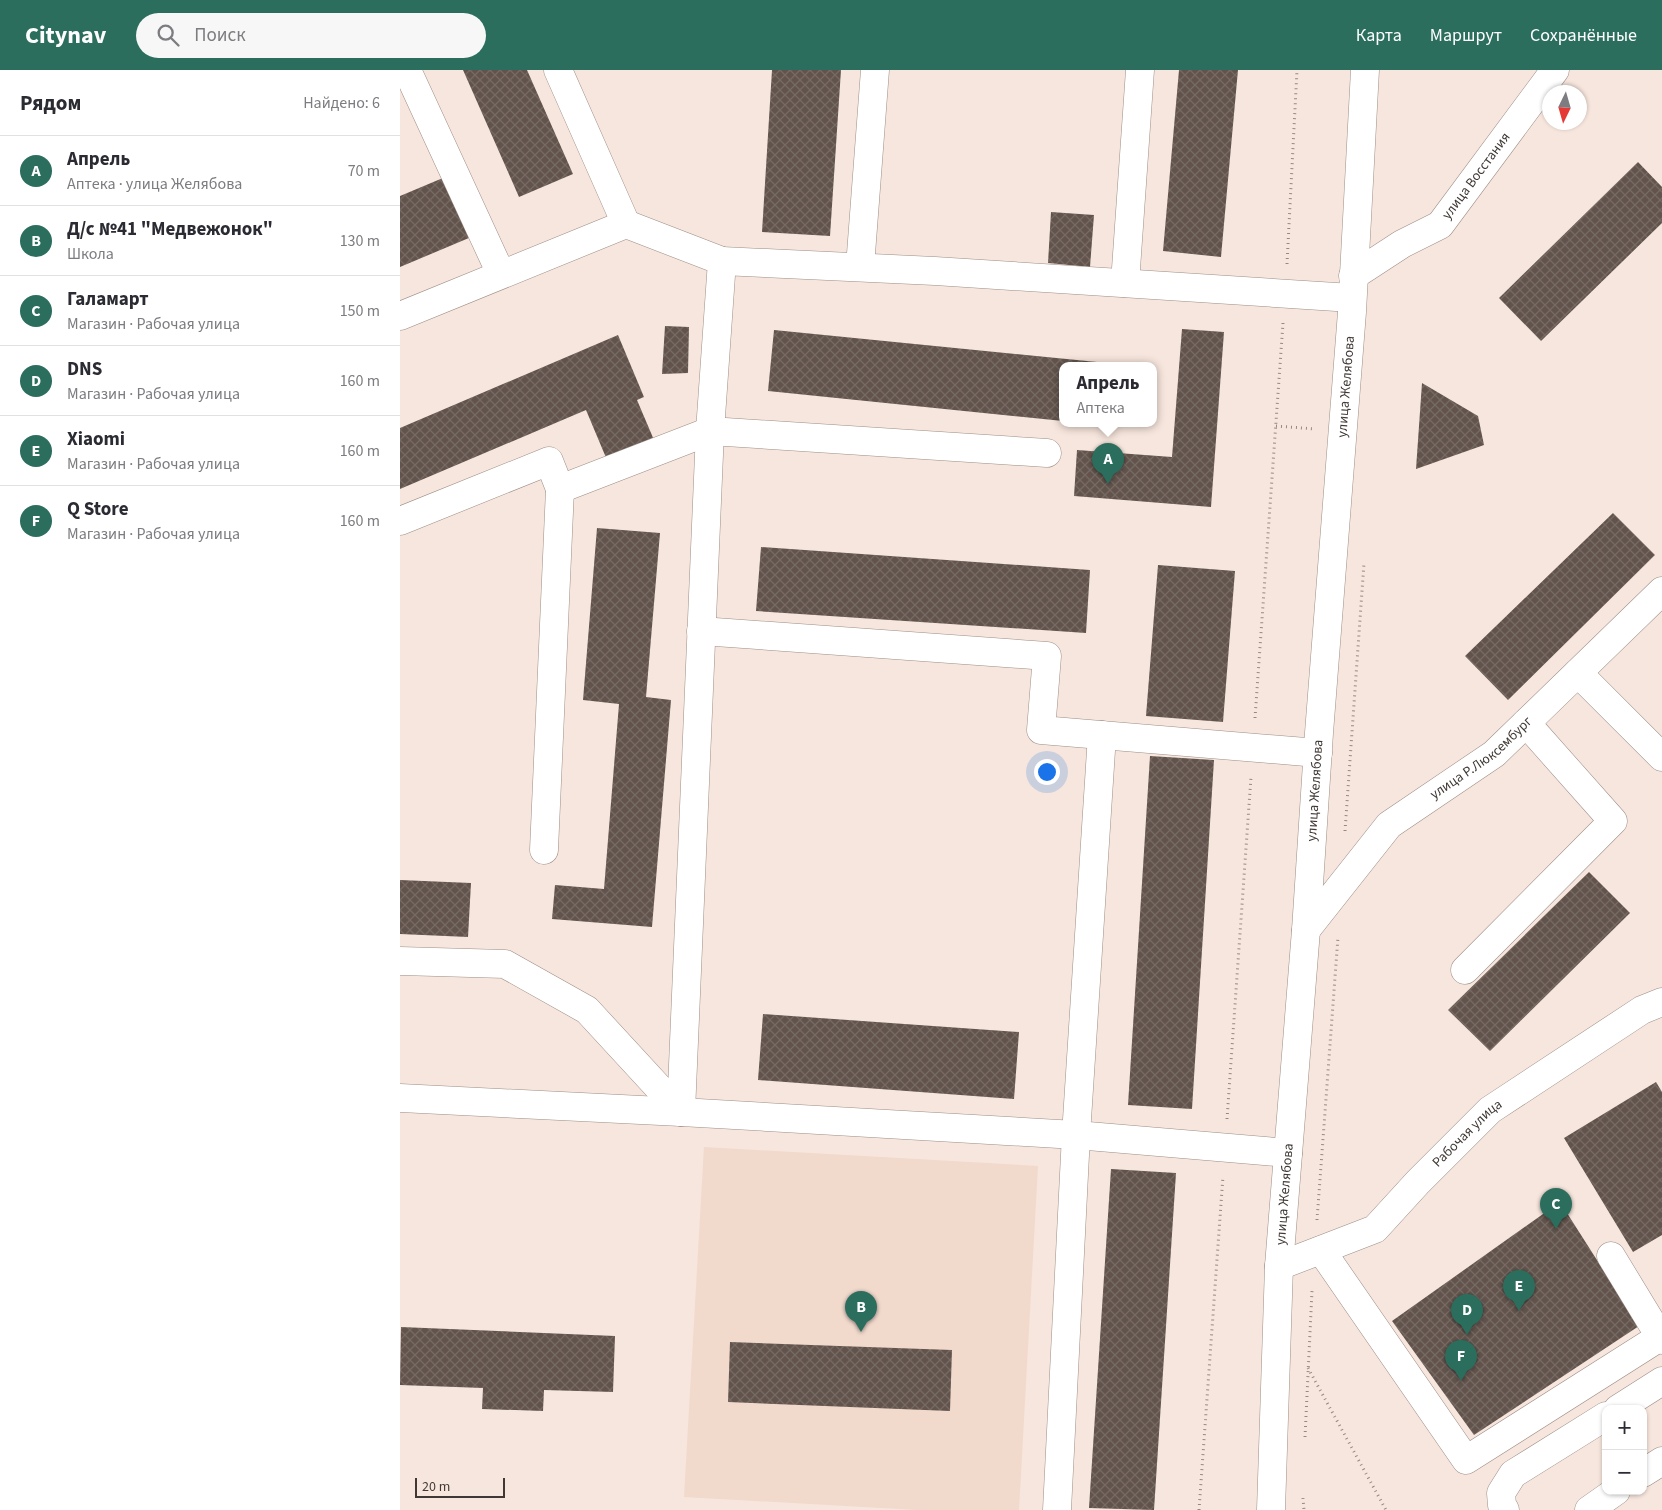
<!DOCTYPE html>
<html lang="ru">
<meta charset="utf-8">
<style>
body{margin:0;font-family:"Source Sans 3",sans-serif;background:#f7f7f7;color:#2b2b33}
.controls{position:absolute;right:15px;bottom:15px;display:grid;overflow:hidden;border-radius:10px;box-shadow:0 1px 4px #0004}
.controls button{width:45px;height:45px;display:grid;place-items:center;padding:0;border:0;border-bottom:1px solid #e1e1e2;background:#fff;color:#2b2b33;font:25px sans-serif}
.compass{position:absolute;left:1142px;top:15px;width:45px;height:45px;border-radius:50%;background:#fff;box-shadow:0 1px 4px #0004;rotate:185deg}
.scale{position:absolute;left:15px;bottom:12px;width:90px;box-sizing:border-box;padding-left:5px;border:2px solid #3f3835;border-top:0;font-size:14px;line-height:18px;white-space:nowrap;color:#3f3835;-webkit-text-stroke:4px #f7e6dd;paint-order:stroke}
.you{position:absolute;left:646px;top:701px;width:18px;height:18px;margin:-12px;border:4px solid #fff;border-radius:50%;background:#1a73e8;box-shadow:0 0 0 8px #1a73e833}
.badge{display:grid;place-items:center;width:32px;height:32px;border-radius:50%;background:#2c6e5e;color:#fff;font-size:16px;font-weight:700}
.pin{position:absolute;translate:-50% -41px;filter:drop-shadow(0 1px 2px #0008)}
.pin::after{content:'';position:absolute;top:26px;width:18px;height:15px;background:inherit;clip-path:polygon(0 0,100% 0,50% 100%)}
.popup{position:absolute;left:659px;top:292px;width:98px;height:65px;box-sizing:border-box;display:grid;place-content:center;border-radius:10px;background:#fff;filter:drop-shadow(0 1px 4px #0005);font-size:16px;white-space:nowrap;color:#7c7c81}
.popup b{font-size:19px;color:#2b2b33}
.popup::after{content:'';position:absolute;left:50%;top:100%;margin-left:-10px;border:10px solid transparent;border-top-color:#fff}
.list{margin:0;padding:0;list-style:none}
h2{display:flex;justify-content:space-between;align-items:center;height:65px;margin:0;padding:0 20px;font-size:21px}
h2 small{font-size:16px;font-weight:400;color:#7c7c81}
.list li{display:grid;grid-template-columns:32px 1fr auto;gap:15px;align-items:center;box-sizing:border-box;height:70px;padding:0 20px;border-top:1px solid #e1e1e2}
.list b{display:block;font-size:19px;white-space:nowrap}
.list p{margin:0;font-size:16px;white-space:nowrap;color:#7c7c81}
.list em{font-size:16px;font-style:normal;color:#7c7c81}
.icon{flex:none;width:28px;height:28px;fill:none;stroke:currentColor;stroke-width:2;stroke-linecap:round;stroke-linejoin:round}
.map{position:relative;flex:none;width:1262px;height:1440px;overflow:hidden}
header{display:flex;align-items:center;gap:30px;box-sizing:border-box;height:70px;padding:0 25px;background:#2c6e5e;color:#fff}
header strong{font-size:24px}
nav{display:flex;gap:28px;margin-inline-start:auto;font-size:18px}
.search{width:350px;height:45px;background:#f7f7f7;display:flex;align-items:center;gap:12px;box-sizing:border-box;padding:0 18px;border-radius:28px;color:#7c7c81;font-size:19px}
main{display:flex}
aside{flex:1;background:#fff}
.map>svg:first-child{display:block}
</style>
<header>
<strong>Citynav</strong>
<div class="search"><svg class="icon" aria-label="search" viewBox="0 0 24 24"><circle cx="10" cy="10" r="6"/><path d="M15 15l6 6"/></svg>Поиск</div>
<nav><a>Карта</a><a>Маршрут</a><a>Сохранённые</a></nav>
</header>
<main>
<aside>
<h2>Рядом<small>Найдено: 6</small></h2>
<ul class="list">
<li><span class="badge">A</span><div><b>Апрель</b><p>Аптека · улица Желябова</p></div><em>70 m</em></li>
<li><span class="badge">B</span><div><b>Д/с №41 &quot;Медвежонок&quot;</b><p>Школа</p></div><em>130 m</em></li>
<li><span class="badge">C</span><div><b>Галамарт</b><p>Магазин · Рабочая улица</p></div><em>150 m</em></li>
<li><span class="badge">D</span><div><b>DNS</b><p>Магазин · Рабочая улица</p></div><em>160 m</em></li>
<li><span class="badge">E</span><div><b>Xiaomi</b><p>Магазин · Рабочая улица</p></div><em>160 m</em></li>
<li><span class="badge">F</span><div><b>Q Store</b><p>Магазин · Рабочая улица</p></div><em>160 m</em></li>
</ul>
</aside>
<div class="map">
<svg width="1262" height="1440" viewBox="0 0 1262 1440">
<defs>
<pattern id="building-cross-hatch" width="8" height="8" patternUnits="userSpaceOnUse" patternTransform="scale(1.25)"><rect width="8" height="8" fill="#62544c"/><path d="M0 0l8 8M0 8l8-8" fill="none" stroke="#766a64"/></pattern>
</defs>
<rect width="100%" height="100%" fill="#f7e6dd"/>
<path fill="#f1d9cc" d="M304,1077L638,1096L619,1440H517L284,1427Z"/>
<path fill="url(#building-cross-hatch)" d="M63,0H127L173,104L119,127Z
M372,0H441L430,166L362,162Z
M779,0H838L821,187L763,181Z
M1238,92L1262,117V153L1141,271L1099,228Z
M50,105L76,165L0,197V126Z
M651,142L694,145L690,197L648,193Z
M265,256L289,257L288,303L262,304Z
M782,259L824,262L811,437L674,426L677,380L772,387Z
M374,260L697,292L696,295H663V351L368,321Z
M218,265L244,327L237,330L254,370L207,390L186,340L0,419V358Z
M1022,313L1078,346L1084,375L1016,399Z
M1213,443L1255,485L1108,630L1065,586Z
M197,458L260,463L246,627L271,630L252,857L152,849L155,815L204,819L219,634L183,630Z
M361,477L690,500L686,563L356,541Z
M758,495L835,501L823,652L746,646Z
M750,686L814,690L792,1039L728,1035Z
M1189,802L1230,843L1090,981L1048,940Z
M0,810L71,813L68,867L0,864Z
M363,944L619,962L614,1029L358,1010Z
M1256,1012L1262,1022V1165L1233,1182L1164,1068Z
M711,1099L776,1103L754,1440L689,1438Z
M1160,1132L1239,1256L1074,1365L992,1251Z
M1,1257L215,1266L213,1322L144,1320L143,1341L82,1339L83,1318L0,1315Z
M330,1272L552,1280L550,1341L328,1332Z"/>
<g fill="none" stroke-linecap="round" stroke-linejoin="round">
<g stroke="#9d8e85" stroke-width="29">
<g id="minor">
<path d="M7,0L101,204"/>
<path d="M158,0L226,154"/>
<path d="M322,191L535,201L952,228"/>
<path d="M460,197L475,0"/>
<path id="s1" d="M953,206L1002,174L1040,155L1155,0"/>
<path d="M725,213L740,0"/>
<path d="M0,246L226,154L322,191L310,361L281,1042"/>
<path d="M0,451L149,391L160,419L310,361L647,383"/>
<path d="M301,561L647,586L641,660L918,683"/>
<path d="M1178,603L1262,687"/>
<path d="M144,780L160,419"/>
<path id="s2" d="M906,860L989,755L1094,684L1262,521"/>
<path d="M0,891L105,894L187,940L281,1042"/>
<path d="M1065,900L1213,751L1126,653"/>
<path d="M0,1028L281,1042L676,1065L888,1083"/>
<path d="M921,1180L1066,1390L1260,1267"/>
<path d="M1211,1186L1262,1270"/>
<path id="s3" d="M879,1196L975,1159L1018,1112L1090,1040L1242,940L1262,932"/>
<path d="M1218,1339L1262,1311"/>
<path d="M1243,1403L1262,1391"/>
<path d="M657,1440L676,1065L702,665"/>
<path id="s4" d="M871,1440L879,1196L906,860L919,663L952,242L965,0"/>
<path d="M1105,1440L1102,1435L1101,1423L1113,1404L1206,1346"/>
<path d="M1189,1440L1216,1421"/>
</g>
</g>
<path stroke="#948883" stroke-width="3" stroke-dasharray="1 4" stroke-linecap="butt" d="M887,194L897,0
M876,356L915,359
M855,648L883,253
M945,761L964,493
M827,1049L851,707
M917,1150L938,867
M908,1298L986,1440
M905,1367L912,1221
M903,1428L904,1440
M799,1440L823,1106"/>
<use href="#minor" stroke="#fff" stroke-width="28"/>
</g>
<g text-anchor="middle" dominant-baseline="central" stroke-width="5" stroke-linejoin="round" paint-order="stroke">
<g font-size="14" fill="#3f3835" stroke="#f7e6dd">
<text stroke="none"><textPath href="#s1" startOffset="162">улица Восстания</textPath></text>
<text stroke="none"><textPath href="#s4" startOffset="1126">улица Желябова</textPath></text>
<text stroke="none"><textPath href="#s2" startOffset="248">улица Р.Люксембург</textPath></text>
<text stroke="none"><textPath href="#s4" startOffset="721">улица Желябова</textPath></text>
<text stroke="none"><textPath href="#s3" startOffset="236">Рабочая улица</textPath></text>
<text stroke="none"><textPath href="#s4" startOffset="316">улица Желябова</textPath></text>
</g>
</g>
</svg>
<div class="controls">
<button>+</button>
<button>−</button>
</div>
<svg class="compass" viewBox="-18 -18 36 36"><path d="M0-13l5 13h-10z" fill="#e53935"/><path d="M0 13l5-13h-10z" fill="#7c7c81"/></svg>
<div class="scale">20 m</div>
<div class="you"></div>
<div class="pin badge" style="left:708px;top:414px">A</div>
<div class="popup"><b>Апрель</b>Аптека</div>
<div class="pin badge" style="left:461px;top:1262px">B</div>
<div class="pin badge" style="left:1156px;top:1159px">C</div>
<div class="pin badge" style="left:1067px;top:1265px">D</div>
<div class="pin badge" style="left:1119px;top:1241px">E</div>
<div class="pin badge" style="left:1061px;top:1311px">F</div>
</div>
</main>
